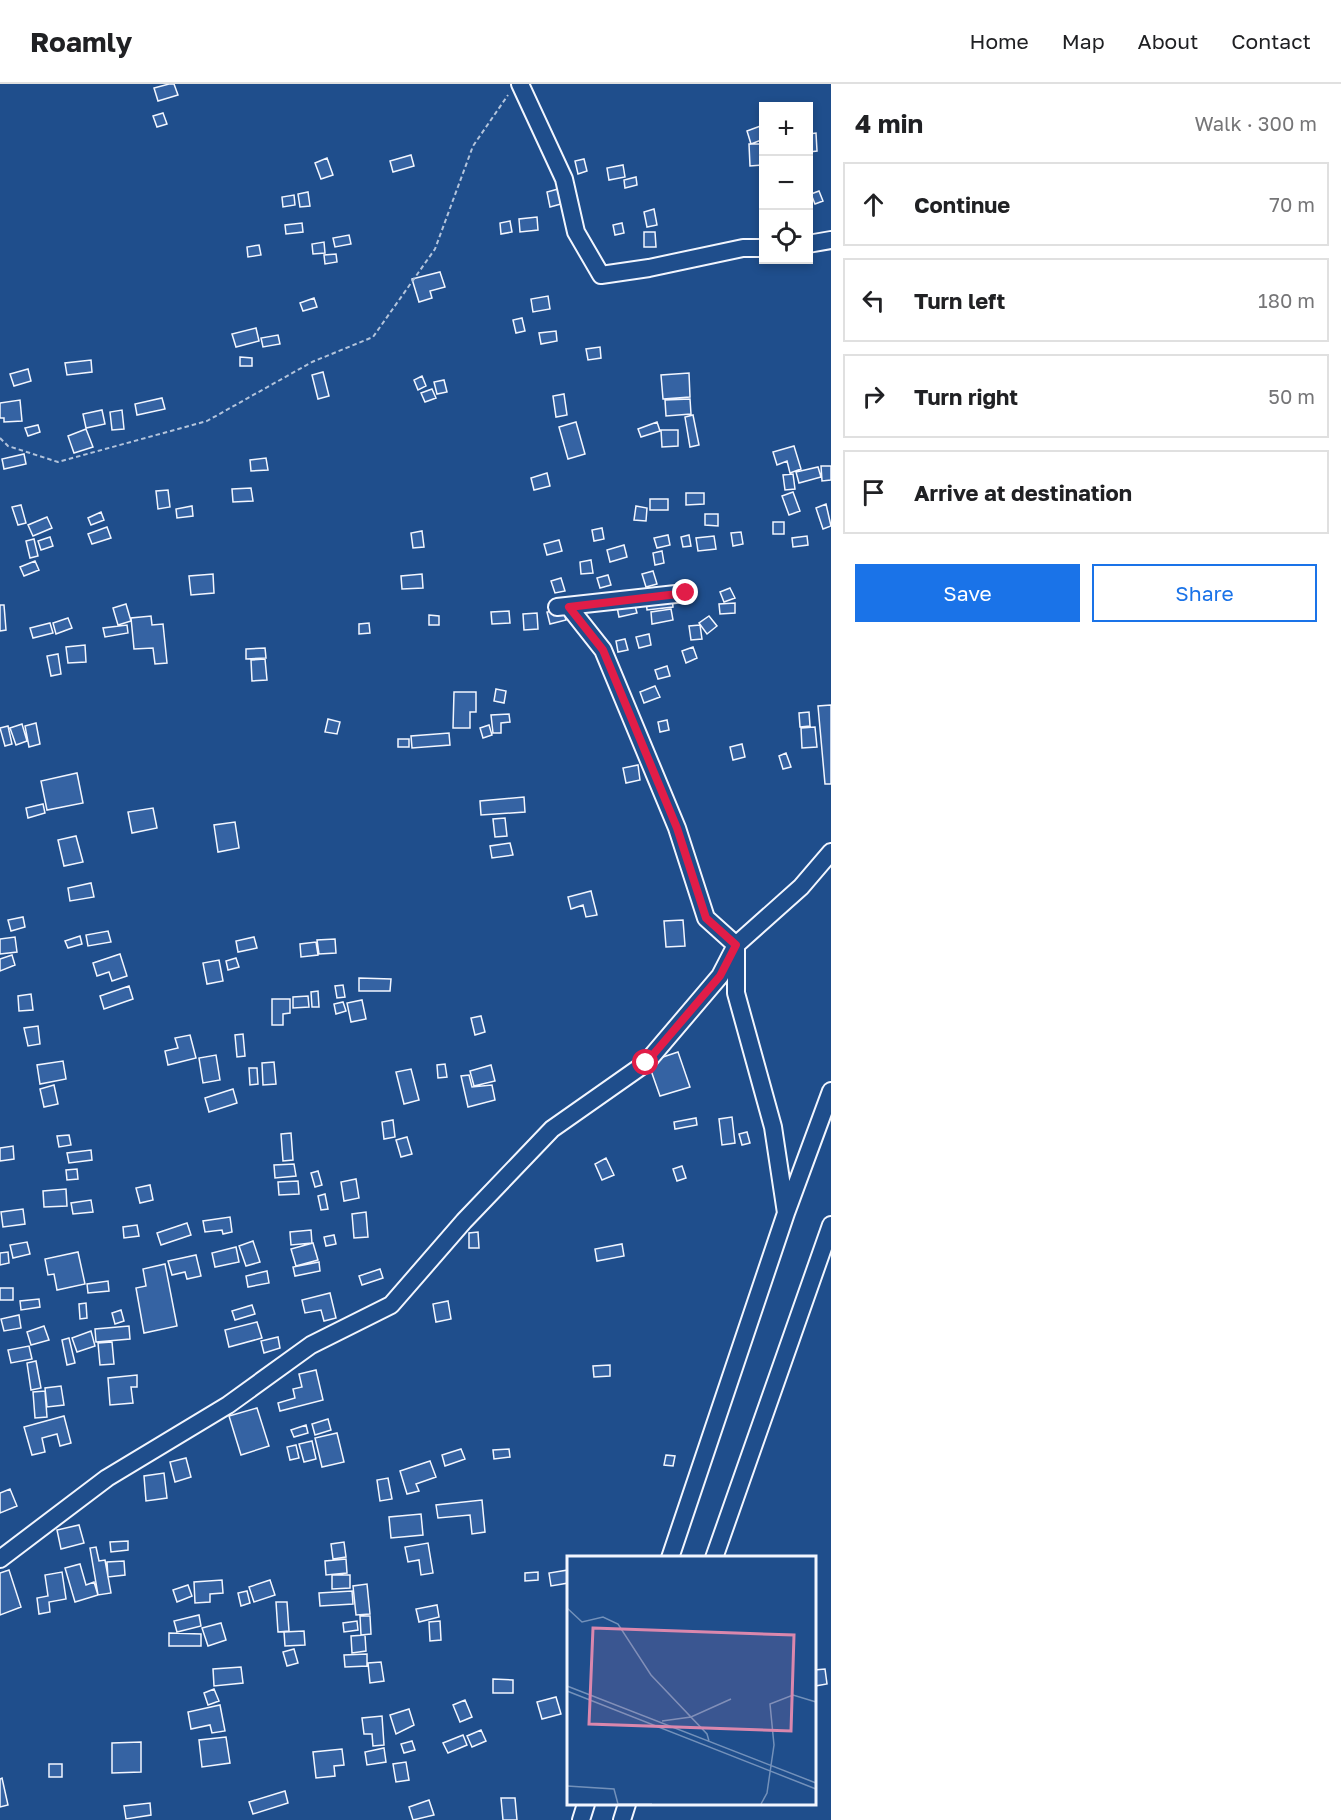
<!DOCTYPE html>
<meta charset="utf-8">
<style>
body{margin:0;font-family:"Golos Text",sans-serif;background:#f2f2f2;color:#202124}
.controls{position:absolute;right:18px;top:18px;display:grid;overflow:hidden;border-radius:0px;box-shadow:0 3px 9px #0003}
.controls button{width:54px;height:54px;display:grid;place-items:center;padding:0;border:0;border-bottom:2px solid #e0e0e0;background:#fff;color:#202124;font:30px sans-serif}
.stop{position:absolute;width:18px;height:18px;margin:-14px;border:4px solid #e11d48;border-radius:50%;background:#fff}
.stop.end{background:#e11d48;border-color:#fff;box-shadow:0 2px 6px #0008}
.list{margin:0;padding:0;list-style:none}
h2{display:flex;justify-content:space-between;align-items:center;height:78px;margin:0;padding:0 24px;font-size:26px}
h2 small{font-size:20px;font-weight:400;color:#757577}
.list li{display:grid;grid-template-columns:39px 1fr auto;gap:18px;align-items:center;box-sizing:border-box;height:84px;margin:0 12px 12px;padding:0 12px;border:2px solid #e0e0e0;border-radius:0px}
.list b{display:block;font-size:22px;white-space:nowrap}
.list em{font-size:20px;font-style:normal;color:#757577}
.actions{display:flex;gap:12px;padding:18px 24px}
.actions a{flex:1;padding:14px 0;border:2px solid #1a73e8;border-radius:0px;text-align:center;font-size:21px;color:#1a73e8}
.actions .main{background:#1a73e8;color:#fff}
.icon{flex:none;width:33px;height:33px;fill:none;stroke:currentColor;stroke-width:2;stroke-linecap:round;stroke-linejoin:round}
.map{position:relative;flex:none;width:831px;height:1736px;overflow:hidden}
header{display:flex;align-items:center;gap:36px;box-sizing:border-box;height:84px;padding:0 30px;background:#fff;border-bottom:2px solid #e0e0e0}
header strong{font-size:28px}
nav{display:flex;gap:33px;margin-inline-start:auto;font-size:21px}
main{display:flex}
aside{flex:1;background:#fff}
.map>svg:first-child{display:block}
</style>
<header>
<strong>Roamly</strong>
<nav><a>Home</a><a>Map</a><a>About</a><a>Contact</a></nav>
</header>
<main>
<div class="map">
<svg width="831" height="1736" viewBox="0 0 831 1736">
<rect width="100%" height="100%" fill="#1f4e8c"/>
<path fill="#3563a3" stroke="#f2f6ff" stroke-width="1.5" d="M169,0H174L178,11L158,17L154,4Z
M163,29L167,40L157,43L153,32Z
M763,41L764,55L751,60L747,47Z
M816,49L817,67L809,68V50Z
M749,60H761L762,81L750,82Z
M411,71L414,82L393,88L390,77Z
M327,74L333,91L321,95L315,79Z
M584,75L587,87L578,90L575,77Z
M623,81L625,93L609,96L607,84Z
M636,93L637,101L625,104L624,96Z
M558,105L561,120L550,123L547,108Z
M819,107L823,117L815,120L811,110Z
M308,108L310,122L300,123L298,110Z
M294,111L295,121L283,123L282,113Z
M654,125L657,141L647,143L644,128Z
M537,133L538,146L520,148L519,135Z
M510,137L512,148L501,150L500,139Z
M302,139L303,148L286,150L285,141Z
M622,139L624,149L615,151L613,141Z
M644,148H655L656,163H644Z
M349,151L351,160L335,163L333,154Z
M324,158L325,169L313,170L312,160Z
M259,161L261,171L248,173L247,163Z
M336,170L337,178L325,180L324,171Z
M440,188L445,203L430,207L432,214L419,218L412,195Z
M548,212L550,225L533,228L531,215Z
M314,214L317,223L303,227L300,219Z
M522,234L525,247L516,249L513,236Z
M256,244L259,257L236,263L232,250Z
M556,247L557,257L541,260L539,249Z
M278,251L280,260L263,263L261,254Z
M600,263L601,274L588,276L586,265Z
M240,273L252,274V282H240Z
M91,276L92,288L67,291L65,279Z
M28,285L31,297L14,302L10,290Z
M323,288L329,312L318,315L312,291Z
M689,289L690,313L663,315L661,291Z
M422,292L426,302L418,306L414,296Z
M444,296L447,308L437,310L434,298Z
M432,305L436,314L425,318L421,309Z
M564,310L567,331L556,333L553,312Z
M162,314L165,325L137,331L135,320Z
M690,315L691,330L666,332L665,316Z
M20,316L22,337L4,338V334H0V319Z
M102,326L105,340L86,344L83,330Z
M122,326L124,345L112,346L110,328Z
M693,331L699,361L690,363L685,333Z
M576,338L585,370L568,375L559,343Z
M657,338L660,347L641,353L638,345Z
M38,341L40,348L28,352L25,344Z
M86,345L93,363L74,369L68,352Z
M661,346H678V362L662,363Z
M794,362L801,385L790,389L787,377L777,381L773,368Z
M24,370L26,380L4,385L2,375Z
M266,374L268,386L251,387L250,376Z
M821,382H831V396L822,397Z
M818,383L821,393L799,399L796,388Z
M547,389L550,402L534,406L531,394Z
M793,390L795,405L785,406L783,391Z
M251,404L253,417L233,418L232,405Z
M168,406L170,423L158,425L156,407Z
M793,408L800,427L789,431L782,412Z
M686,409H704V420L686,421Z
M650,415H668V426H650Z
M826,420L831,442L823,445L816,424Z
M21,421L26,439L18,441L12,423Z
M192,422L193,432L177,434L176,425Z
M636,422L647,424L646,437L634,436Z
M101,428L104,436L91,441L88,434Z
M705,430H718V442L705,441Z
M47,433L52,444L33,452L28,441Z
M773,438H784V450H773Z
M107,443L111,454L92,460L88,450Z
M602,444L604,455L594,457L592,446Z
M422,447L424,463L413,464L411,449Z
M741,448L743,460L733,462L731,449Z
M668,451L670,461L657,464L654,454Z
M689,451L691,462L683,463L681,453Z
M714,452L716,465L698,467L696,454Z
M807,452L808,461L793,463L792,454Z
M50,453L53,462L41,466L38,457Z
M34,455L38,472L30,474L26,457Z
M559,456L562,467L547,471L544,460Z
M624,461L627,473L610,478L607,466Z
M662,467L664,479L655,481L653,469Z
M591,476L593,489L581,490L580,478Z
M35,477L39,486L24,492L20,483Z
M653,487L657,500L646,503L642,490Z
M213,490L214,509L191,511L189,492Z
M422,490L423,504L402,505L401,492Z
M608,491L611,501L600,504L597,494Z
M561,494L565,507L555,509L551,497Z
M730,504L735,514L724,518L720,508Z
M672,512L673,523L647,526L646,515Z
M634,518L637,529L619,533L617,523Z
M735,519V529L720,530L719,520Z
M126,520L131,537L118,541L113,524Z
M0,521H4L6,546L0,547Z
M563,525L566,536L550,540L547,528Z
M671,525L673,536L652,540L651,528Z
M509,527L510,539L492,540L491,528Z
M537,529L538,545L524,546L523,530Z
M429,531L439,532V541H429Z
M151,532L152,541L163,540L167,579L155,580L153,564L134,565L131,534Z
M709,532L717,542L707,550L699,539Z
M68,534L72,544L56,550L53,539Z
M50,539L53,549L33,554L30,544Z
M369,539L370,549L359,550V540Z
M127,541L128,549L105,553L103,544Z
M700,541L702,555L691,556L689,542Z
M649,550L651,561L639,564L636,553Z
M625,555L628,566L618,568L616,557Z
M85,561L86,578L68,579L66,563Z
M693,563L697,574L686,579L682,567Z
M265,564L266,574L246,575V565Z
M58,570L61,590L51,592L47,572Z
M265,575L267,596L252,597L251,576Z
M667,582L670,592L658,595L655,586Z
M655,602L660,613L644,619L640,608Z
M496,605L506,607L504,619L494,617Z
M454,608H476V628H470V644H453Z
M831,621V700H825L818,622Z
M809,628L810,642L800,643L799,629Z
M509,630L510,638L501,639V649H493L491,631Z
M328,635L340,638L337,650L325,648Z
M667,636L669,646L660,648L658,638Z
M36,639L40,660L29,663L25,642Z
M22,640L27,657L16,661L10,644Z
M489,641L492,651L483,654L480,644Z
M8,642L12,660L5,662L0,644Z
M815,643L817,663L802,664L801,644Z
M449,649L450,661L412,664L411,652Z
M398,655H409V663H398Z
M742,660L745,673L733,676L730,663Z
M786,669L791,683L783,685L779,672Z
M638,681L640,696L626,699L623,684Z
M77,689L83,719L47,726L41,697Z
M524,713L525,728L481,731L480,717Z
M43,720L45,729L28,734L26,724Z
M153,724L157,744L132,749L128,728Z
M505,734L507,752L495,753L493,735Z
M235,738L239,764L218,768L214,741Z
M76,752L83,778L64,782L58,756Z
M510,759L513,771L492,774L490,762Z
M91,799L94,813L70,817L68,804Z
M591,807L597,831L586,833L583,821L571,825L568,813Z
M23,833L25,843L11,847L8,836Z
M683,836L685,862L666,863L664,837Z
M108,847L111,858L88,862L86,851Z
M80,852L82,860L68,864L65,857Z
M15,853L17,868L0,870V855Z
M254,853L257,864L238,868L236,857Z
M335,855L336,869L319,870L317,856Z
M316,858L318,871L301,873L300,860Z
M120,870L127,892L112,897L109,888L97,892L93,879Z
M12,871L15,881L0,887V875Z
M236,874L239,883L228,886L226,877Z
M219,876L223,897L207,900L203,879Z
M359,894L391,895L390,907H359Z
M343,901L345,913L337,914L335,902Z
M129,902L133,915L104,925L100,912Z
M318,907L319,923H312L311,908Z
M31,910L33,926L19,927L18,912Z
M308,912L309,923L293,924V913Z
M272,915H290V929L283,930V941H272Z
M362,916L366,935L351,938L347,919Z
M343,918L346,927L336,930L334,920Z
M481,932L485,948L475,951L471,934Z
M38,942L40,960L28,962L24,944Z
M243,950L245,972L237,973L235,951Z
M190,951L196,974L168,981L165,967L178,964L175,954Z
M678,968L690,1003L660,1012L648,978Z
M216,971L220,996L203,999L199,974Z
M63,977L66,995L40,1000L37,981Z
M274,978L276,1000L263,1001L262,979Z
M445,980L447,993L438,994L437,981Z
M491,981L495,997L474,1002L470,987Z
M249,984H257L258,1000L250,1001Z
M411,985L419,1016L404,1020L396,988Z
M469,991L472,1003L492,1001L495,1016L468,1023L461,992Z
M54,1001L58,1020L44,1023L40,1005Z
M233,1005L237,1019L209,1028L205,1014Z
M732,1033L735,1059L722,1061L719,1035Z
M696,1034L697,1041L675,1045L674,1038Z
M393,1036L395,1053L384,1055L382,1038Z
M747,1048L750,1059L742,1061L739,1050Z
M291,1049L293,1076L283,1077L281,1050Z
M69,1051L71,1061L59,1063L57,1052Z
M407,1053L412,1070L401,1073L396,1056Z
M13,1062L14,1075L0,1077V1064Z
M91,1066L92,1076L69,1079L67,1069Z
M606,1074L614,1091L602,1096L595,1080Z
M294,1080L296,1092L275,1094L274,1081Z
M682,1082L686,1094L677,1097L673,1085Z
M77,1085L78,1095L67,1096L66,1086Z
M318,1087L322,1101L315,1103L311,1089Z
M356,1095L359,1114L344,1117L341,1098Z
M298,1097L299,1110L279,1111L278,1098Z
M150,1101L153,1116L140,1119L136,1104Z
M66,1105L67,1122L44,1123L43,1107Z
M325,1110L328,1125L321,1126L318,1112Z
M91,1116L93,1128L73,1130L71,1119Z
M23,1125L25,1140L3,1143L1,1128Z
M366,1128L368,1153L354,1154L352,1130Z
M230,1133L232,1148L223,1150L222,1146L205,1148L203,1137Z
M187,1139L191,1151L161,1161L157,1149Z
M137,1141L139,1152L124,1154L123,1143Z
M311,1146L312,1159L291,1161L290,1148Z
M478,1148L479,1164H469V1149Z
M334,1151L336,1160L326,1162L324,1153Z
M253,1157L260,1178L246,1182L239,1162Z
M27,1158L30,1170L13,1174L10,1161Z
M313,1159L318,1176L296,1182L291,1165Z
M622,1160L624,1172L597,1177L595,1165Z
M236,1163L239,1178L215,1183L212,1169Z
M8,1168L9,1179L0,1181V1169Z
M78,1168L85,1200L57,1206L54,1190L48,1191L45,1175Z
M196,1171L201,1192L187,1195L185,1188L172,1191L168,1177Z
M319,1178L320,1187L295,1192L293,1183Z
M165,1180L177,1242L144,1249L136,1204L146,1202L143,1185Z
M380,1185L383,1194L362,1201L359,1192Z
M267,1187L269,1199L248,1203L246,1192Z
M108,1197L109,1207L88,1209L87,1200Z
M0,1204H13V1216H0Z
M330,1209L336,1234L324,1237L321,1226L305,1229L302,1216Z
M39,1215L40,1223L21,1226L20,1217Z
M448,1217L451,1235L436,1238L433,1220Z
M86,1219L87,1234L80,1235L79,1220Z
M252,1221L255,1230L235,1236L232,1227Z
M121,1226L124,1237L115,1240L112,1229Z
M19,1231L21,1244L4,1247L1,1235Z
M257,1238L262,1254L229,1263L225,1246Z
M44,1242L49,1256L31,1261L27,1248Z
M129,1242L130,1255L96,1258L95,1245Z
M91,1247L95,1262L77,1268L72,1254Z
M278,1253L280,1264L264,1269L261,1257Z
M69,1254L75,1279L67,1281L62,1256Z
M112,1258L114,1280L100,1281L98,1259Z
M29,1262L32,1275L11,1279L8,1266Z
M36,1277L41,1304L31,1306L27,1279Z
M610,1281V1292L594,1293L593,1282Z
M316,1286L323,1316L280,1327L278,1319L295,1314L293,1305L302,1303L299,1290Z
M137,1291V1303H131L133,1319L110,1321L108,1294Z
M61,1302L64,1321L47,1323L45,1304Z
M45,1307L47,1333L35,1334L33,1308Z
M257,1324L269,1362L241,1371L229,1332Z
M64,1332L71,1359L60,1362L57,1350L42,1354L45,1368L32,1371L24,1343Z
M328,1335L331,1346L315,1351L312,1340Z
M306,1341L308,1349L294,1353L291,1346Z
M337,1349L344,1378L322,1383L315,1354Z
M312,1357L316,1375L304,1378L299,1360Z
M296,1361L299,1374L290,1376L287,1363Z
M461,1365L465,1375L445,1382L442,1371Z
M509,1365L510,1373L494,1375L493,1366Z
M666,1371L675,1372L673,1382L664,1381Z
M186,1374L191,1393L175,1398L170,1378Z
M430,1377L436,1393L416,1400L419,1407L407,1410L400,1387Z
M164,1389L167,1414L146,1417L144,1392Z
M388,1394L392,1415L380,1417L377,1396Z
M10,1405L17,1422L0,1429V1409Z
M482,1416L485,1448L472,1450L470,1431L438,1434L436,1421Z
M421,1430L423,1451L391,1454L389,1433Z
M79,1441L84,1459L61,1465L57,1446Z
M128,1457V1466L111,1468L110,1458Z
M344,1458L346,1473L333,1475L331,1460Z
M428,1459L433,1489L421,1491L419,1476L408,1478L405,1463Z
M96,1463L99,1477L105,1476L111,1509L98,1511L90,1464Z
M346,1475L347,1489L326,1491L325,1477Z
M124,1477L125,1491L108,1493L107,1478Z
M80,1480L86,1501L94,1498L98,1511L75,1518L65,1484Z
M9,1486L21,1523L0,1531V1489Z
M568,1486V1499L551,1502L549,1489Z
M62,1488L66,1515L49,1518L50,1528L39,1530L37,1514L48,1512L45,1491Z
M538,1488V1496L525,1497V1489Z
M332,1491H350V1504L332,1505Z
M222,1496L223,1509L210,1510V1518L195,1519L194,1498Z
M270,1496L275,1511L254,1518L249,1503Z
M367,1500L370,1530L356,1531L353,1502Z
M188,1501L192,1512L177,1518L173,1506Z
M247,1507L250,1519L241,1522L238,1509Z
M352,1507L353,1520L320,1522L319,1509Z
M276,1518H287L289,1547L278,1548Z
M437,1521L439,1533L419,1538L416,1525Z
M199,1531L201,1542L177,1548L174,1537Z
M360,1532H370L371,1550L361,1551Z
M357,1537L358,1546L344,1548L343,1539Z
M440,1537L441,1556L430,1557L429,1538Z
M221,1539L226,1556L208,1562L202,1544Z
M304,1547L305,1561L285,1562L284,1548Z
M169,1549L201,1550V1562H169Z
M365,1551L366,1567L352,1569L351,1552Z
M294,1565L298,1579L287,1582L283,1568Z
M367,1570V1582L345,1583L344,1571Z
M381,1578L384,1597L370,1599L368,1579Z
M241,1583L243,1599L214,1602L213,1585Z
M825,1585L827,1600L815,1602L814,1586Z
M493,1595L513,1596V1609H493Z
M214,1605L219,1617L208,1621L204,1609Z
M556,1613L561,1630L542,1635L537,1618Z
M465,1616L472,1633L460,1638L453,1621Z
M220,1621L225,1647L212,1649L210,1641L191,1645L188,1628Z
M409,1625L414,1641L396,1650L390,1631Z
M382,1632L384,1661L373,1662L372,1650H364L362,1634Z
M481,1646L486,1657L472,1663L467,1652Z
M463,1651L467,1661L448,1669L443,1659Z
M226,1653L230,1679L202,1683L199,1656Z
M412,1657L415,1666L404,1669L401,1660Z
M141,1658V1688L112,1689V1659Z
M384,1664L386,1678L367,1681L365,1668Z
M342,1665L344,1681L334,1682L335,1692L316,1694L313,1668Z
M406,1678L409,1696L396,1698L393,1680Z
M49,1680H62V1693H49Z
M2,1694L8,1721L0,1723V1695Z
M285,1707L288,1719L253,1730L249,1718Z
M501,1714H515L517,1736H503Z
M429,1716L434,1731L413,1736L409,1723Z
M150,1719L151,1731L126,1735L124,1722Z"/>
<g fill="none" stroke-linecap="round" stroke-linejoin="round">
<g stroke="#f2f6ff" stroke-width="20">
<path id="minor" d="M520,0L564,95L576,148L601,191L649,184L743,164H764
M808,160L831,156
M557,523L685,509
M569,523L603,566L677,744L706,834L736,861V909L773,1043L786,1129
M670,1474L786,1129L831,1007
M714,1474L831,1141
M0,1475L107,1394L228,1321L311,1261L391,1221L464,1137L552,1045L646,979L720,892L736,861L801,803L831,768
M581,1736L586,1720
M622,1736L627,1720"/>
</g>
<path stroke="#b3c4dc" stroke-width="2" stroke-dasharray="4.5 3" stroke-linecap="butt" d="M0,354L8,362L58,378L207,337L312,278L373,253L435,165L473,62L508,11"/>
<use href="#minor" stroke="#1f4e8c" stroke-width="16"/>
</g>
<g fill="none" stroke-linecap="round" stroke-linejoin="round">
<path stroke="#e11d48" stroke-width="8" d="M646,979L720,892L736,861L706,834L677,744L603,566L569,523L686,509"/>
</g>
<g transform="translate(567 1472)">
<rect width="249" height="249" fill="#1f4e8c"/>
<path fill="none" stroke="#7391ba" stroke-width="1.5" d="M0,52L15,66L36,61L51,68L84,119L140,178L142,185M0,130L249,227M0,135L249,233M95,165L124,161L164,143M0,230L47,233L51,248H85M194,248L200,237L207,189L203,148L226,139L249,146"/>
<path fill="#da87ad" fill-opacity="0.15" stroke="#da87ad" stroke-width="3" d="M26,72L227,79L224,175L22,168Z"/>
<rect width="249" height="249" fill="none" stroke="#f2f6ff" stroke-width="3"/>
</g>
</svg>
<div class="controls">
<button>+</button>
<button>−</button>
<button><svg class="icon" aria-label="locate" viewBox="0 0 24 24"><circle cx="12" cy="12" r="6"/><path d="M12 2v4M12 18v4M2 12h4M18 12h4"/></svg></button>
</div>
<div class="stop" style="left:646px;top:979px"></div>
<div class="stop end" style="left:686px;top:509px"></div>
</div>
<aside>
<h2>4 min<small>Walk · 300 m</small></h2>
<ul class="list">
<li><svg class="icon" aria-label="ahead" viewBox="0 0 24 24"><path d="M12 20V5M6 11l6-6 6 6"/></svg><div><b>Continue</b></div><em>70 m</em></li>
<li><svg class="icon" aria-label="left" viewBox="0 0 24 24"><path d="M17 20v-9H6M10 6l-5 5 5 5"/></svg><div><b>Turn left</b></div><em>180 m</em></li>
<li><svg class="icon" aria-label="right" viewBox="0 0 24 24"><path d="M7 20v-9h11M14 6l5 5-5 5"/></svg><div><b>Turn right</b></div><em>50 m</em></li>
<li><svg class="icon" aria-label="arrive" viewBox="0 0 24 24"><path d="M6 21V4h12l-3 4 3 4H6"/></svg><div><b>Arrive at destination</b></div></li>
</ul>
<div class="actions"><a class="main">Save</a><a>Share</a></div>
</aside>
</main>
